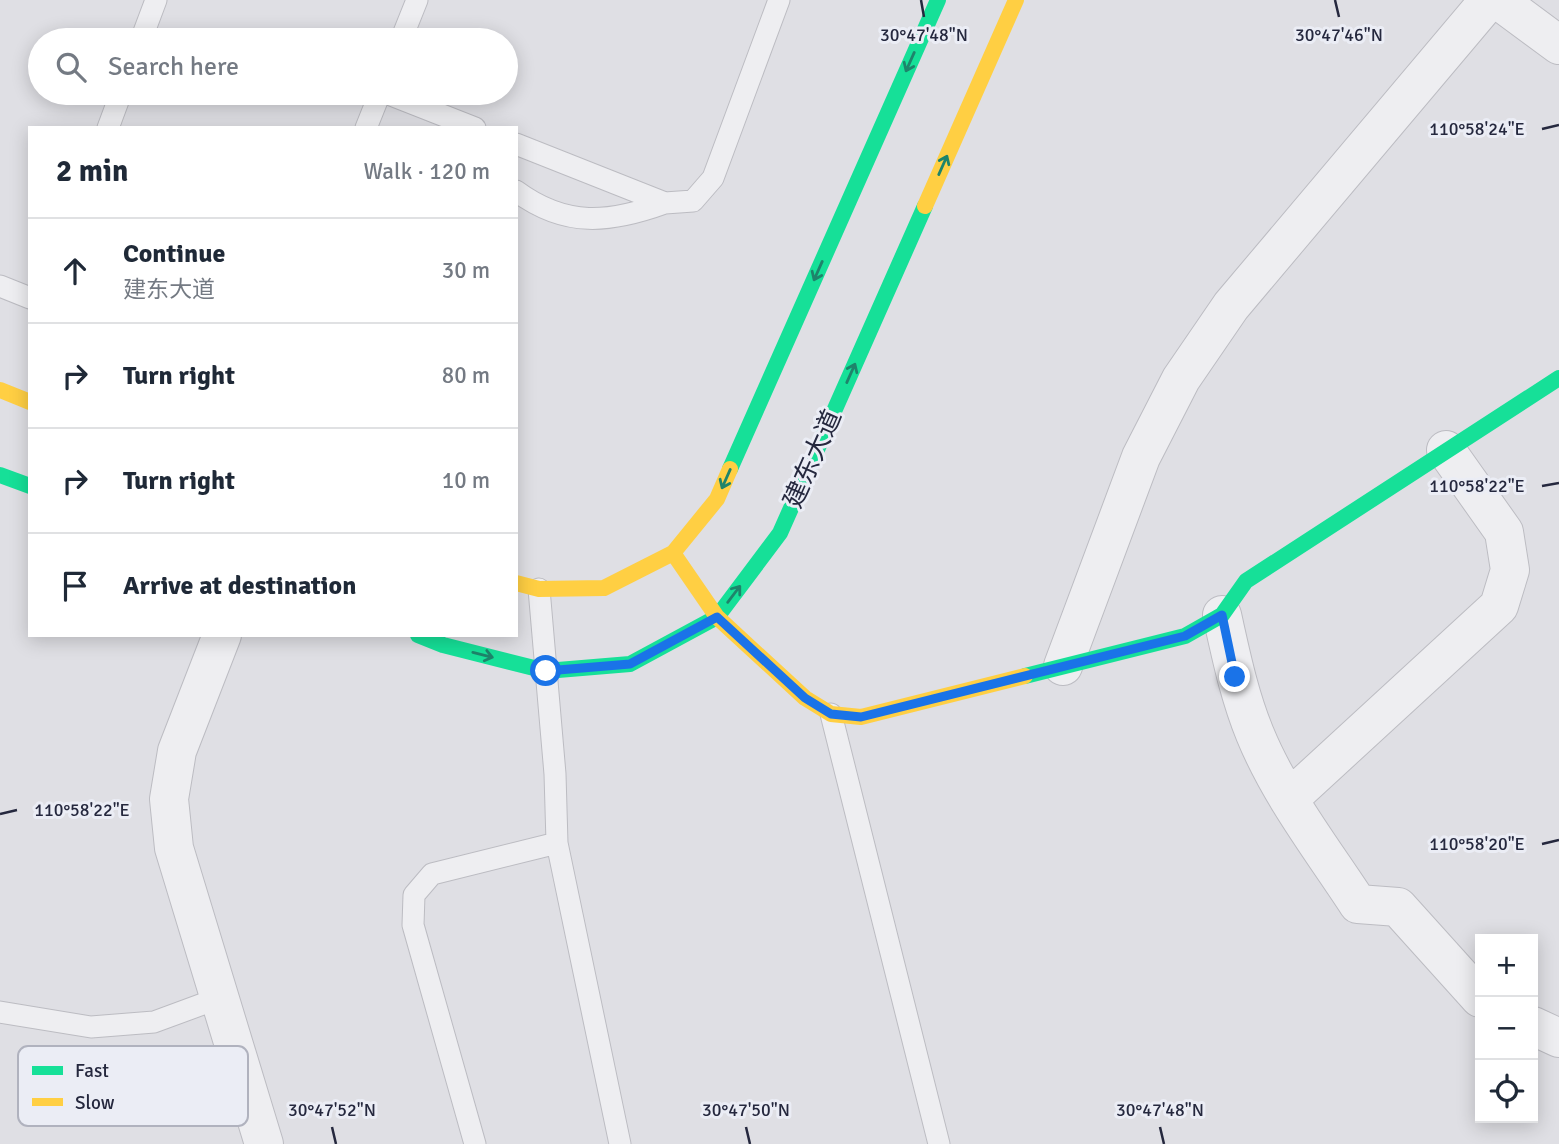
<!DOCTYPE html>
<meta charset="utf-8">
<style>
body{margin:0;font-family:Signika,"Noto Sans SC",sans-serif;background:#f2f2f3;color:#1f2937}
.controls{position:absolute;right:21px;bottom:21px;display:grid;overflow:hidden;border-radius:0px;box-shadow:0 4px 18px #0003}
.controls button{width:63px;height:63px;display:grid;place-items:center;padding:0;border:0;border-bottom:2px solid #e0e1e3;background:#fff;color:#1f2937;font:35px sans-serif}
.stop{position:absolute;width:21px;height:21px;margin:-16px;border:5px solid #1a73e8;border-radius:50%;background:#fff}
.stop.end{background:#1a73e8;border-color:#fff;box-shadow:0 2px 7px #0008}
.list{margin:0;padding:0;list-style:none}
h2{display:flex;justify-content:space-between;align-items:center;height:91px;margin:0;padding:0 28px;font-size:30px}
h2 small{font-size:23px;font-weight:400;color:#747a83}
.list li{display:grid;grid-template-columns:46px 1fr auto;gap:21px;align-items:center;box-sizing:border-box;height:105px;padding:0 28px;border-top:2px solid #e0e1e3}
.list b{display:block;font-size:26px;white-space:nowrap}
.list p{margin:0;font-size:23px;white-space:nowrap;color:#747a83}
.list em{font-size:23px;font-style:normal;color:#747a83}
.icon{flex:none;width:38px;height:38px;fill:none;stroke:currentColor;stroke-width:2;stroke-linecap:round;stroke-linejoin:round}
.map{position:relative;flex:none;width:1559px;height:1144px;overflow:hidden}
.search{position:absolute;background:#fff;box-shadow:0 4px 18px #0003;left:28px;top:28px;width:490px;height:77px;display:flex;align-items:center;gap:18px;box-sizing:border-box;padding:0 24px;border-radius:38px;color:#747a83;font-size:26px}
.panel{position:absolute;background:#fff;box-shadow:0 4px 18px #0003;left:28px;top:126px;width:490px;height:511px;border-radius:0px}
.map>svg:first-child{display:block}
</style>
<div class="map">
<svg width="1559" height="1144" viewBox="0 0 1559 1144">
<rect width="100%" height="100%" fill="#dfdfe4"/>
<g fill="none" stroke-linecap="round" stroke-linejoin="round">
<g stroke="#bcbcc2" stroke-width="23">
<path id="lane" d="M141,40L156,0
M401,40L417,0
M386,93L475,128
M108,128L121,93
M366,128L380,93
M516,144L665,203L693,201L713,178L779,0
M516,191C566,228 610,223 665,203
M0,286L30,298
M539,589L555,774L557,843L620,1144
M831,714L939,1144
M0,1012L91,1027L154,1022L219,998
M475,1144L413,925L414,895L432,874L557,843"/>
</g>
<g stroke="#bcbcc2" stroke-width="40">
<path id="street" d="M1498,0L1559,45
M1222,615C1231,655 1239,695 1255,734C1280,795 1322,849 1358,904L1398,907L1480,998
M222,635L177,751L169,799L174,848L264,1144
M1063,666L1141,457L1181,379L1231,306L1489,0
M1289,799L1499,606L1510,570L1504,532L1446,450
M1533,1026L1559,1038"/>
</g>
<use href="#lane" stroke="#eeeef1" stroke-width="21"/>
<use href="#street" stroke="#eeeef1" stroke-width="38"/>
<path stroke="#16e098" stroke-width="16" d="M730,469L938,0
M0,475L30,486
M418,635L443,645L546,671L630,664L717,617L780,533L925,206
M1025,676L1185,636L1222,615L1246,581L1559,378"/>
<path stroke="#ffcf43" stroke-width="16" d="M925,206L1016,0
M0,390L30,402
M673,553L717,617L805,698L831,714L861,717L1025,676
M516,583L539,589L604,588L673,553L717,499L730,469"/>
</g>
<defs><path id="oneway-shaft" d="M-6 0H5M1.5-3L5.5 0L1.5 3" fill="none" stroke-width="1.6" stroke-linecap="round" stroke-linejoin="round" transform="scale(1.75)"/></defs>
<g stroke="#1e846b">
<use href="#oneway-shaft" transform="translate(910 62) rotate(114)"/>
<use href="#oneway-shaft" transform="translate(943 165) rotate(-66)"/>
<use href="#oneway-shaft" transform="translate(818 271) rotate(114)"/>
<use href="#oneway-shaft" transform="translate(851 373) rotate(-66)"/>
<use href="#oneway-shaft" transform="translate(726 479) rotate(114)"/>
<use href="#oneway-shaft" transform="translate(734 594) rotate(-53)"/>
<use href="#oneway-shaft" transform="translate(483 655) rotate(14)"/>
</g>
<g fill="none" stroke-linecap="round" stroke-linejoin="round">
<path stroke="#1a73e8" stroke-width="9" d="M546,671L630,664L717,617L805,698L831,714L861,717L1185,636L1222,615L1235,677"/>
</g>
<path fill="none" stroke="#25283e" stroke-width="2.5" d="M921,0L924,17M1335,0L1339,17M1542,129L1559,125M1542,486L1559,483M0,814L17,810M1542,844L1559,840M332,1127L336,1144M746,1127L750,1144M1160,1127L1164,1144"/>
<g text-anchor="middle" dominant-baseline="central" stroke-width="6" stroke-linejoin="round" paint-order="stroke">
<g font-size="26" fill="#25283e" stroke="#ebedf5">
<text transform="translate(813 459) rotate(-66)">建东大道</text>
</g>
</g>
<rect x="18" y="1046" width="230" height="80" rx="10" fill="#ebedf5" stroke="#b0b2be" stroke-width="2"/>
<rect x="32" y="1066" width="31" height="9" fill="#16e098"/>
<rect x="32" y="1098" width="31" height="8" fill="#ffcf43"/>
<g font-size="19" fill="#25283e">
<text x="75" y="1077">Fast</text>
<text x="75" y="1109">Slow</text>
</g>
<g font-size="18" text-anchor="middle" fill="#25283e" stroke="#ebedf5" stroke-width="6" stroke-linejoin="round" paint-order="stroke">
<text x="924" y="41">30°47'48"N</text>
<text x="1339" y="41">30°47'46"N</text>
<text x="1477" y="135">110°58'24"E</text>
<text x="1477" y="492">110°58'22"E</text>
<text x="82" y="816">110°58'22"E</text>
<text x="1477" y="850">110°58'20"E</text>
<text x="332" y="1116">30°47'52"N</text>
<text x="746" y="1116">30°47'50"N</text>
<text x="1160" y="1116">30°47'48"N</text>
</g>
</svg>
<div class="controls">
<button>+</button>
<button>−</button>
<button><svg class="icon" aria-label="locate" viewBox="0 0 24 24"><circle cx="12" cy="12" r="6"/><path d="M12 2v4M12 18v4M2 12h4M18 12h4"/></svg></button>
</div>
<div class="stop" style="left:546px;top:671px"></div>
<div class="stop end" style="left:1235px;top:677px"></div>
<div class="search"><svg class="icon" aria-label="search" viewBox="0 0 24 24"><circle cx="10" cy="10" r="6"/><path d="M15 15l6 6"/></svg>Search here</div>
<section class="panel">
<h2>2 min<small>Walk · 120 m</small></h2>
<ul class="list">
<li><svg class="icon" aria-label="ahead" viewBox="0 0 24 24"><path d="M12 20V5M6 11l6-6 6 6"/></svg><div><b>Continue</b><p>建东大道</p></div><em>30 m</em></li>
<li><svg class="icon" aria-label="right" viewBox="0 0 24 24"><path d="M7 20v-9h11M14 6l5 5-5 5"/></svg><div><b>Turn right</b></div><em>80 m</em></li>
<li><svg class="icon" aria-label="right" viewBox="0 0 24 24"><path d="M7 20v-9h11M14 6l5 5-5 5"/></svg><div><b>Turn right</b></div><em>10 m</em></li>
<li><svg class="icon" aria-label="arrive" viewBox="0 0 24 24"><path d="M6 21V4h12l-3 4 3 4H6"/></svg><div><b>Arrive at destination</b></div></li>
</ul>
</section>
</div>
